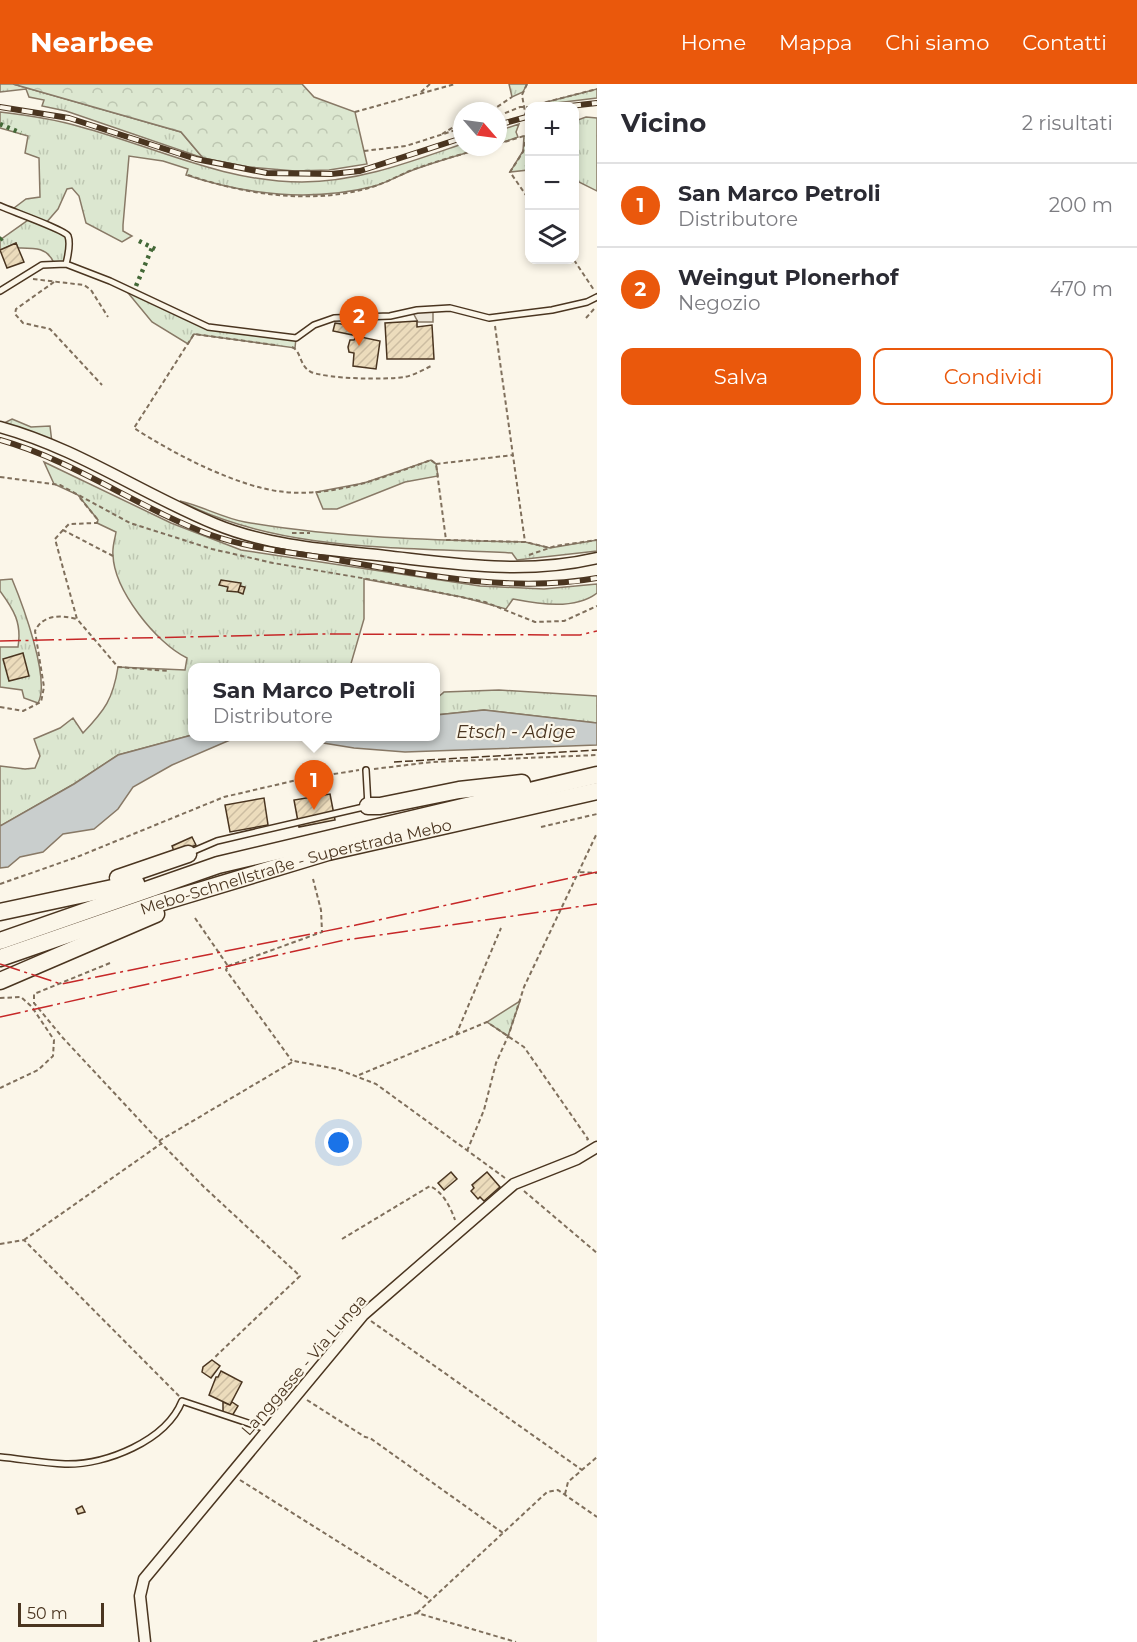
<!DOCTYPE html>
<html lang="it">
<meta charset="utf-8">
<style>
body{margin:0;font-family:Montserrat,sans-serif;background:#f2f2f3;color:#2b2b33}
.controls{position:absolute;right:18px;top:18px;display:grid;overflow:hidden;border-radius:12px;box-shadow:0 3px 9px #0003}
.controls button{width:54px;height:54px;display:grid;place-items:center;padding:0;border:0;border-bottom:2px solid #e1e1e2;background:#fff;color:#2b2b33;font:30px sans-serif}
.compass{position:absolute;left:453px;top:18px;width:54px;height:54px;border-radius:50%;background:#fff;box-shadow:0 3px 9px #0003;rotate:118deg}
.scale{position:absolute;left:18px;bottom:15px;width:86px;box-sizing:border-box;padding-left:6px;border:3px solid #4a3520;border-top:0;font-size:16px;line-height:21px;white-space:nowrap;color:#4a3520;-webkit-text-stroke:4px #fbf6e9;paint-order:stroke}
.you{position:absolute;left:339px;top:1059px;width:21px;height:21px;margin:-15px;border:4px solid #fff;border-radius:50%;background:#1a73e8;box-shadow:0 0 0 9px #1a73e833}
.badge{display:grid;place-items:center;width:39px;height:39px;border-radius:50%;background:#ea580c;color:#fff;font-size:20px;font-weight:700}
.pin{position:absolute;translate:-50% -50px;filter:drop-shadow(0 2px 3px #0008)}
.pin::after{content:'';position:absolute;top:32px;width:21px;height:18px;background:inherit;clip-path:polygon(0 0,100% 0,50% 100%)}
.popup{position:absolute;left:188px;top:579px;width:252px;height:78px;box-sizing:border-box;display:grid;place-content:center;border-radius:12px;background:#fff;filter:drop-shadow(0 2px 4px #0005);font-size:20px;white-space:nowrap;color:#7c7c81}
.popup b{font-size:22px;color:#2b2b33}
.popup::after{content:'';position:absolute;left:50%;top:100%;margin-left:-12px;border:12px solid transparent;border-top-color:#fff}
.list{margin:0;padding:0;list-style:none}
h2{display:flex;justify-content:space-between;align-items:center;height:78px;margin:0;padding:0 24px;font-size:26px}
h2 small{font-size:20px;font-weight:400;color:#7c7c81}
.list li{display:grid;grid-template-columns:39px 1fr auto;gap:18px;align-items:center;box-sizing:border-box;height:84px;padding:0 24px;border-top:2px solid #e1e1e2}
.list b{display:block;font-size:22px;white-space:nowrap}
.list p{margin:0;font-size:20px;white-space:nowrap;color:#7c7c81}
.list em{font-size:20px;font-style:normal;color:#7c7c81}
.actions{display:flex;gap:12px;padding:18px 24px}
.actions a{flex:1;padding:14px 0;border:2px solid #ea580c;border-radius:12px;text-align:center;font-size:21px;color:#ea580c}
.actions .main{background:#ea580c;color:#fff}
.icon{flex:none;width:33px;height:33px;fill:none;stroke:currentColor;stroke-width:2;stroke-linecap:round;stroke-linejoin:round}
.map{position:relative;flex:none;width:597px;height:1558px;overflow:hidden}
header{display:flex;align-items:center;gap:36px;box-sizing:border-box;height:84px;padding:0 30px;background:#ea580c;color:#fff}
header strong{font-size:28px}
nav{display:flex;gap:33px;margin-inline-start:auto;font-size:21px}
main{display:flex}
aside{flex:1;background:#fff}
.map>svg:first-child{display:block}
</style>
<header>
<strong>Nearbee</strong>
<nav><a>Home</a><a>Mappa</a><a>Chi siamo</a><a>Contatti</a></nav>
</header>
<main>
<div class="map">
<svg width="597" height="1558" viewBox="0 0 597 1558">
<defs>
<pattern id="grass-tufts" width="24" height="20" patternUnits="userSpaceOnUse" patternTransform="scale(1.5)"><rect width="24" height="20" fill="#dce7d0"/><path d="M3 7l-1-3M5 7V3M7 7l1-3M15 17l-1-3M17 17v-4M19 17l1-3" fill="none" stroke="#bec7b2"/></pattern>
<pattern id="forest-crowns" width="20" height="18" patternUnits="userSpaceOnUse" patternTransform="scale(1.5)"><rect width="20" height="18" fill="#dce7d0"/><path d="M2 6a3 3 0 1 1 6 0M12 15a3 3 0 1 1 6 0" fill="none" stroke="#bec7b2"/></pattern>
<pattern id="building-hatch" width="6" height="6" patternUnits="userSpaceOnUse" patternTransform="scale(1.5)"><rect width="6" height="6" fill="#ecdcbc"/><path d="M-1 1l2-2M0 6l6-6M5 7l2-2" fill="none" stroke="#ccbda1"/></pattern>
</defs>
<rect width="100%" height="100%" fill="#fbf6e9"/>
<path fill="url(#grass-tufts)" stroke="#887966" stroke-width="1.5" d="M0,0H13L181,48L203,74L66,27L42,22L44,16L29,13L26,5L0,8Z
M509,0H527L523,8L512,13Z
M597,5V14L531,22Z
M0,28C27,31 54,35 81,43C155,63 224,98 302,98C358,98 410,78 462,60V63H487C462,70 438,77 413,86C400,91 388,98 375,102C312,118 247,111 186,91L188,85L163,77L129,72L123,141V147L132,152L122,158L86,139L79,112L72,104L67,105L58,125L45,140L68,152L66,180L54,179C47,163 34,164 18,164L16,159L0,166V156L28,136L10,127L26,115L40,113L39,74L25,69L28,52L0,44Z
M586,33L597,34V107L575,96V37Z
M519,40L516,48L518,53L498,60V47Z
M524,52H529V83L528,86L510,88L523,67Z
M124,204L208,243L296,254L295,264L194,250L188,260L152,238Z
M12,335L31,343L50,342L52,359L0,341Z
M431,376L436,380L438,392L405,398L337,425H323L316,408L364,399Z
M44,378L171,439L241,466L480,502L544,505L597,500V509C575,526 539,520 513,515L506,525L462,513L364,495V535L350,583L192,584V651L118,671L74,700L0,742V682L25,685L35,684L40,672L34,655L60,644L73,634L83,649C105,626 113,615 118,583L185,586L187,574C156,559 114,506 113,471C112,463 115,455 116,448L97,439L98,436L78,411L54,400Z
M180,417C202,422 223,434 245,438C337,454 432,456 525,458L550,464L597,456V467L517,476L512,469C402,463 279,468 180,417Z
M12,495C22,519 51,596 38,619L24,614L22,606L0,603V563H18C22,539 14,526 0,507V496Z
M499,606L597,612V639L484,626L436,631V615L444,608Z
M520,917L508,952L487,938Z"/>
<path fill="url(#forest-crowns)" stroke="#887966" stroke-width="1.5" d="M13,0H302L314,13L355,28L367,80L329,86L295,87L249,83L203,74L181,48Z"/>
<path fill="#ede7d9" stroke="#887966" stroke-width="1.5" d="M433,225V238H418L412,227Z"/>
<path fill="#c9cecd" stroke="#887966" stroke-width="1.5" d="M484,626L597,639V661L405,668L354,664L286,653L436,652V631Z
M192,651L237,653L172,681L133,703L118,725L94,745L63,750L43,768L20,773L8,783L0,784V742L74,700L118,671Z"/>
<path fill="url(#building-hatch)" stroke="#4a3520" stroke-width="1.5" d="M16,159L24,178L7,184L0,166Z
M417,237V243L432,241L434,275H387L385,239Z
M335,239L355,242L353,251L333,247Z
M356,252L380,257L376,285L353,282L354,269L349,268L348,263L350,256H354Z
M221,496L241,499L238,508L227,507L228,503L219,501Z
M240,502L245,503L243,510L238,508Z
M23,569L29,592L9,597L3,575Z
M330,710L335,736L299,743L294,716Z
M264,714L268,741L230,748L225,721Z
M192,753L196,761L175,770L172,762Z
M451,1088L457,1095L444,1106L438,1099Z
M487,1088L500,1103L484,1117L480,1113L478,1115L471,1107L474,1104L472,1101Z
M212,1276L220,1282L211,1294L202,1288L203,1283Z
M221,1287L242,1298L230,1321L209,1311L216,1293H218Z
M223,1318L230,1321L232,1318L238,1322L232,1332L223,1328Z
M82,1422L85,1428L78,1430L76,1425Z"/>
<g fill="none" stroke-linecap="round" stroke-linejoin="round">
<g stroke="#4a3520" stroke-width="8">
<path id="service" d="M0,122C11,127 65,146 68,152C71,160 68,172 66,180
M0,207L42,181L66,180L110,197L208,243L296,254L314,241L334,234L390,232L417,226L450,224L489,234L552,226L587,218L597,213
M189,769L217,757L368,722L366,686
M0,1373C21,1375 43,1379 65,1380C106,1381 166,1357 182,1317L266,1345"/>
</g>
<g stroke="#4a3520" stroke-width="13">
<path id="minor" d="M0,343C77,364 142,410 215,440C268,462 328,466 385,472C457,480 524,491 597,474
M145,1558L140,1512L144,1495L363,1231L514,1100L577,1075L597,1063"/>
</g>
<g stroke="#4a3520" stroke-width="19">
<g id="trunk">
<path d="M368,722H380L459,706L522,699"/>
<path d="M118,794L188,770"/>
<path d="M0,828L136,799"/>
<path d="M0,857L218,781L597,691"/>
<path id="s1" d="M0,874L156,820L328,768L597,707"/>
<path d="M0,897L156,830"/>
</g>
</g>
<path stroke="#7f6f5c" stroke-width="2" stroke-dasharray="4.5 3" stroke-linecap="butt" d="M527,0L522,11L528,45L523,68L510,88L530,117
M421,8L430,0
M531,22L597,5
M491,27L512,13
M355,28L455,0
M498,32L520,23H530
M442,50L462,38
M498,60L524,52
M364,67L406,62L462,44
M188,91C246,111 318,122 378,101C390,97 401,90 412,86C437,77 462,70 487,63
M574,176L594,206
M33,195L84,201L91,206L108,233
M54,198L16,225L15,230L23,239L50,245L102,301
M586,234L594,225
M495,242L525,458
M275,261L194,250L134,344C172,369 239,404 285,408C335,413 385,393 431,376L436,380L446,456L525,458L550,464
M292,263C302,268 299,282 311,288C328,295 386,296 405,293C414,291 423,286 431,282
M436,380L513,371
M0,393L60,401L130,439L212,465L273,479L403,501L485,518L535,538L564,537L597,522
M80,414L98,436L97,439L69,440L63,446L113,472
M63,446L55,455L77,535L118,583L169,587
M292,449H310
M529,471L555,462L597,456
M0,623L23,627L41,618L44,603L35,547C43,530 61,531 77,535
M374,685L432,678L597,671
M541,743L597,730
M580,788L597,789
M0,800L77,773L224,713L297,696L359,686
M195,834L228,882L226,886L292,977
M110,879L34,910V919L63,954L159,1057L204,1103L300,1192L214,1274
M228,882L322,848L321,826L313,795
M0,914L21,913L32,923L54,956L53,972L38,986L0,1004
M456,951L501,844
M359,991L487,938L524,963L588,1055L586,1056
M159,1057L294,977L337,985L376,1000L505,1094
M467,1067L484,1026L496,979L509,950L524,903L597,749
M524,1107L597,1169
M342,1155L430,1102C443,1108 451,1124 455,1136
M24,1156L162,1059
M0,1160L24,1156L179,1312
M371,1237L582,1386
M307,1316L365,1353L370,1354L503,1449
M240,1396L431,1516
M565,1410L568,1398L597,1373
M417,1529L547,1408L558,1406L597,1433
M313,1558L417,1529L516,1558"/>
<use href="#service" stroke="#fbf6e9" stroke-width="5"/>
<use href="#minor" stroke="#fbf6e9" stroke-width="10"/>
<use href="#trunk" stroke="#fbf6e9" stroke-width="16"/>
<g stroke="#4a3520" stroke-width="6">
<path id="rail" d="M570,22L597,19
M0,23L69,34L196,75L267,89L331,90L360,87L462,54
M498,41L530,32
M0,356C75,377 138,424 211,451C248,464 288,468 326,474C414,489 509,510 597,494"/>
</g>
<use href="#rail" stroke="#fbf6e9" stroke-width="4" stroke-dasharray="11" stroke-linecap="butt"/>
<path stroke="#436837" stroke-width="4.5" stroke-dasharray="3 4.5" stroke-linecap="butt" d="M0,40L21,49
M0,156L3,153
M139,157L157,166
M136,202L152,164"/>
<path stroke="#4a3520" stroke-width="1.5" stroke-dasharray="8 3" stroke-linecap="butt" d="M394,678L597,666"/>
<path stroke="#c62828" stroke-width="1.5" stroke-dasharray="21 4.5 3 4.5" stroke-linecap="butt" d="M0,557L320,550L580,551L597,547
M0,880L61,900L356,841L597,788
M0,933L345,856L597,820"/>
</g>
<g text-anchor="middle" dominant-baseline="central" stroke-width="4.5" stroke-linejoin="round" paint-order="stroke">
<g font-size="16" fill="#4a3520" stroke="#fbf6e9">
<text stroke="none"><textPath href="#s1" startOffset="310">Mebo-Schnellstraße - Superstrada Mebo</textPath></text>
<text transform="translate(304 1281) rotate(-49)">Langgasse - Via Lunga</text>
</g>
<g font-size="18" font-style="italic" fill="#4a3520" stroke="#fbf6e9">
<text x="516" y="648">Etsch - Adige</text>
</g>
</g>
</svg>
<div class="controls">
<button>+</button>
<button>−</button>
<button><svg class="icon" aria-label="layers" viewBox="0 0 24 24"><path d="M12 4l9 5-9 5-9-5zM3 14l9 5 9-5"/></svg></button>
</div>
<svg class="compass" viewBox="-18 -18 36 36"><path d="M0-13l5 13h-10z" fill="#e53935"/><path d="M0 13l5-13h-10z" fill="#7c7c81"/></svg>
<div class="scale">50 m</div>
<div class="you"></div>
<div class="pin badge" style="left:314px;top:726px">1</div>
<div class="popup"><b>San Marco Petroli</b>Distributore</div>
<div class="pin badge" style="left:359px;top:262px">2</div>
</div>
<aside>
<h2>Vicino<small>2 risultati</small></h2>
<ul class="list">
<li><span class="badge">1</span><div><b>San Marco Petroli</b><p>Distributore</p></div><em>200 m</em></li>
<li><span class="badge">2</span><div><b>Weingut Plonerhof</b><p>Negozio</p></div><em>470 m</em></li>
</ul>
<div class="actions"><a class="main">Salva</a><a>Condividi</a></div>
</aside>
</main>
